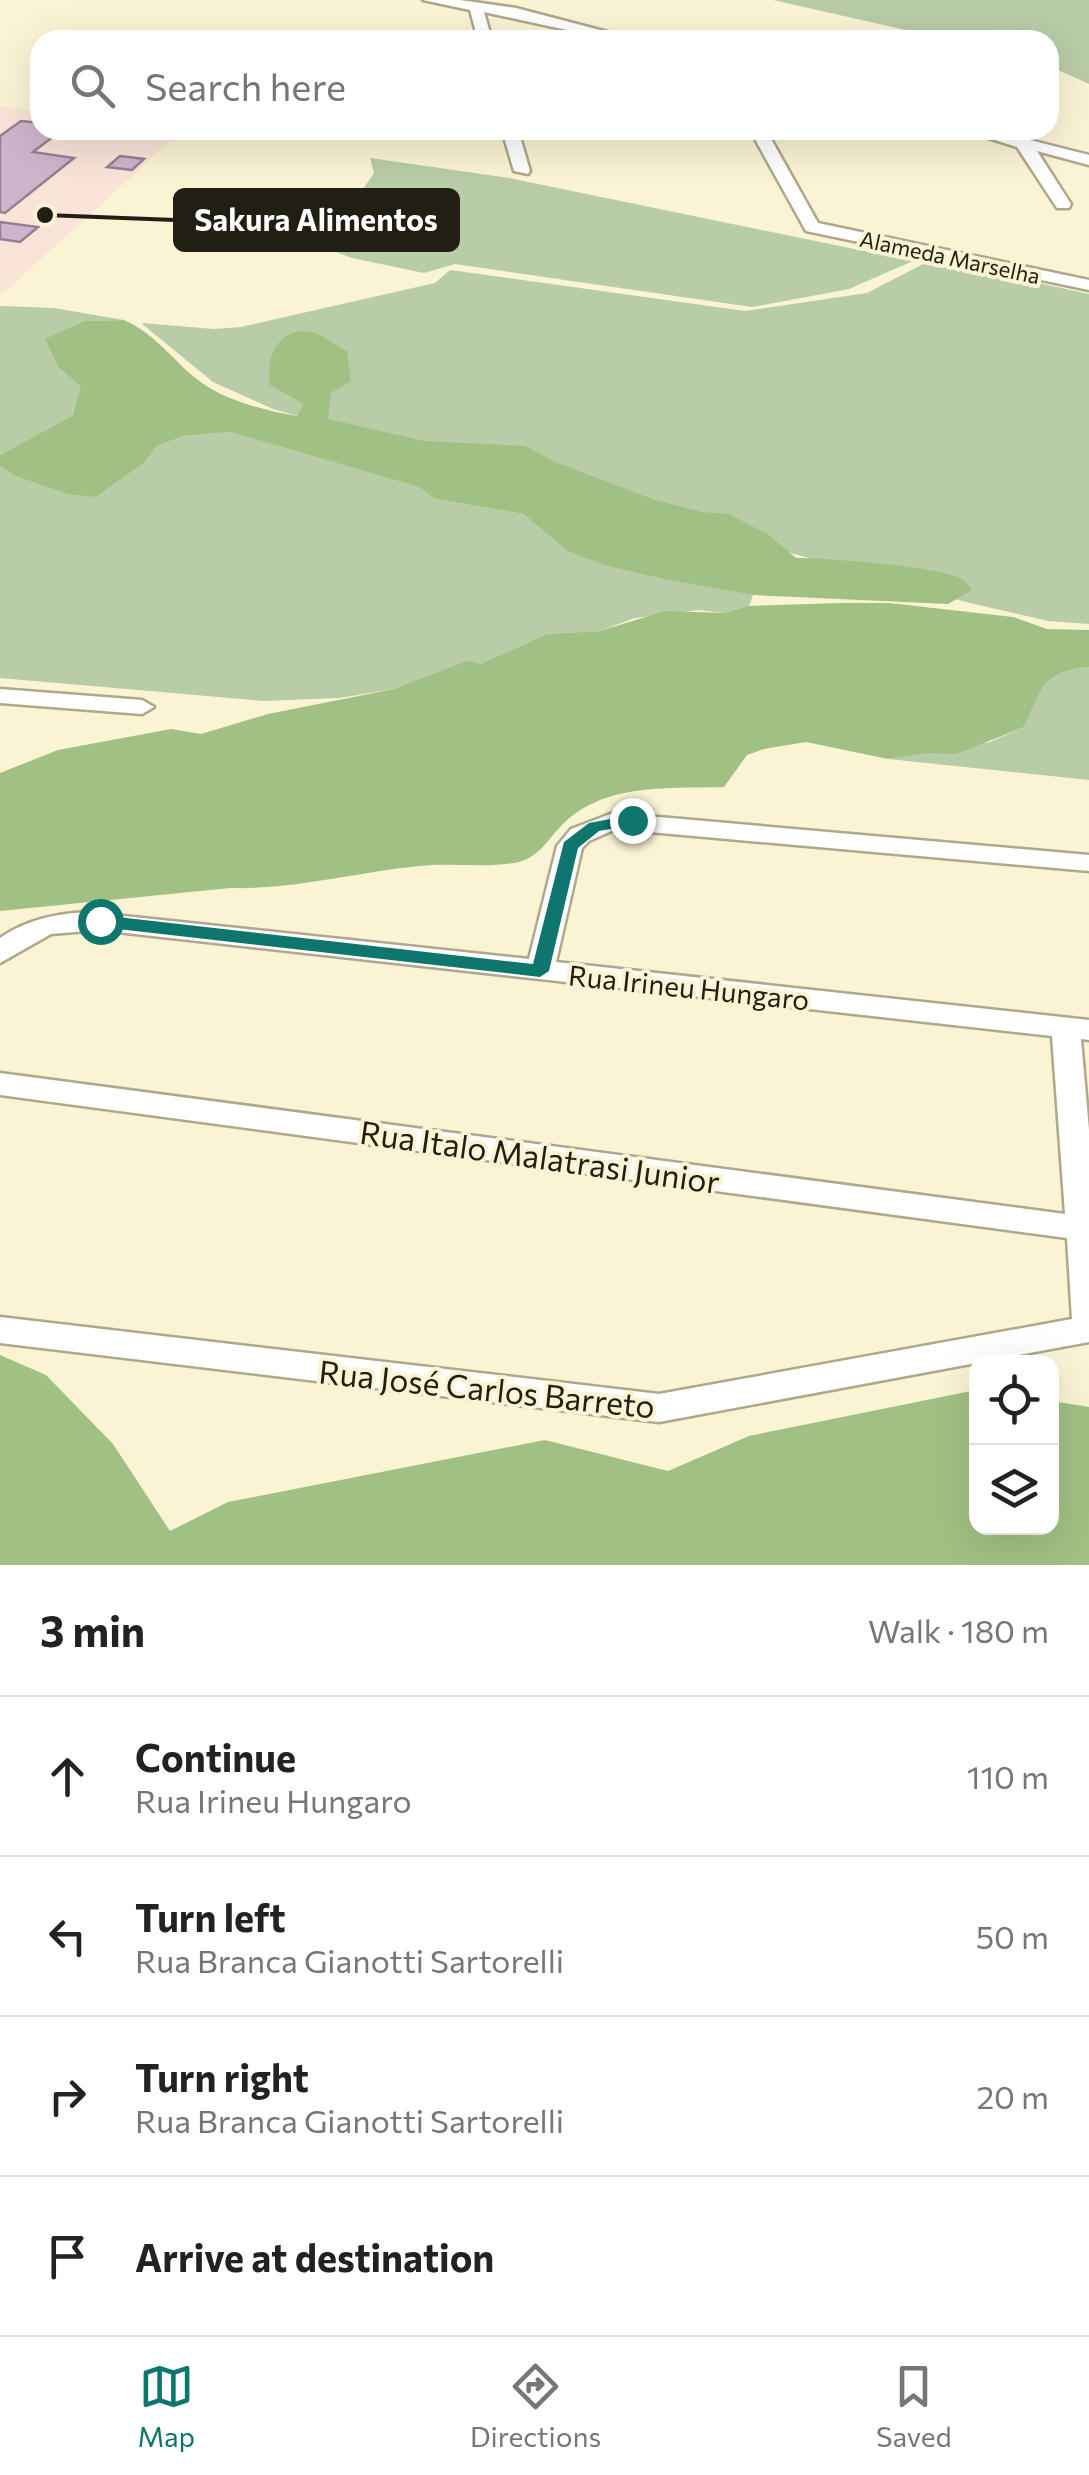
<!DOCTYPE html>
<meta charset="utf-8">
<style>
body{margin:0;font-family:Commissioner,sans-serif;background:#f2f2f2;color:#222}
.controls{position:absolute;right:30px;bottom:30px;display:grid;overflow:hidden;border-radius:20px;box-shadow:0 10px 40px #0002}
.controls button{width:90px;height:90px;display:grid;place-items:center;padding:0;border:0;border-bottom:2px solid #e0e0e0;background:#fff;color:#222;font:50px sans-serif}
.stop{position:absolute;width:30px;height:30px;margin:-22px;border:8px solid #0f766e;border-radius:50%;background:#fff}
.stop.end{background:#0f766e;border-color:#fff;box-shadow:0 2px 10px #0008}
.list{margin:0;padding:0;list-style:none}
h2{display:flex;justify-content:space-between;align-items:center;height:130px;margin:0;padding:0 40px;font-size:42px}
h2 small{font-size:32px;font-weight:400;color:#767676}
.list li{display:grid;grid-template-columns:65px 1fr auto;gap:30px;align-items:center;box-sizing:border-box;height:160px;padding:0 40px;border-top:2px solid #e0e0e0}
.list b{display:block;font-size:38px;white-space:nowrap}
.list p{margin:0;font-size:32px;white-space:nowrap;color:#767676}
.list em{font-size:32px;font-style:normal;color:#767676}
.icon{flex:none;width:55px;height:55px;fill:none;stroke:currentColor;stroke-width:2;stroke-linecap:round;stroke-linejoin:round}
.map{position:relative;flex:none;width:1089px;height:1565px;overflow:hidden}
.search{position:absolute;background:#fff;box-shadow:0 10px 40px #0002;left:30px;right:30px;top:30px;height:110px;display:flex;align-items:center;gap:25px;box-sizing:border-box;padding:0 35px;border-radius:30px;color:#767676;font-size:38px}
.sheet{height:770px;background:#fff}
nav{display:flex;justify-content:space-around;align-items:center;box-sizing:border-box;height:140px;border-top:2px solid #e0e0e0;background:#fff;font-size:28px;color:#767676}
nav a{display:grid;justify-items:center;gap:5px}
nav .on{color:#0f766e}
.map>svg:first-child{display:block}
</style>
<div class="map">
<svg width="1089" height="1565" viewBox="0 0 1089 1565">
<rect width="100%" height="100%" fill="#faf3d4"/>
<path fill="#fae3d7" d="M0,106L40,112V130H154L178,134L0,296Z"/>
<path fill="#b8cca7" d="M773,0H1089V84L1049,66V40H950Z
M370,158L509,178L913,261L849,289L752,307L455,264L424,273L352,258L323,247L374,173Z
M931,260L1089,294V624L1048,621L970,603L273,409L213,382L141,323L214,329L241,327L435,283L450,270L745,311L867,293Z
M0,306L54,308L124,320L85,321L59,368L82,386L71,417L0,455Z
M232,432L420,487L435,499L523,514L544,531L607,566L753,595L749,606L723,613L699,610L635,618L600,631L547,634L480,664L394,689L339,698L264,701L0,678V466L13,475L96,497L144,463L157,446L184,436Z
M1089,667V780L888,759L990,742L1024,727C1043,689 1040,672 1089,667Z"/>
<path fill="#a1c184" d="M124,320C159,336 172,361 202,383C227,401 267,411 297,416L304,404L270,385C265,359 278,326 311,332C322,334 336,346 347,351L351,381L331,393L328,419L424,441L525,446L555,462L655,500L702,512L729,514L769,535L796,558C825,558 939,566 961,579C966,581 969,586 972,590L948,604L753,595L665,579L607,566L568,551L523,514L435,499L419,487L231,432L184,436L157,446L144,463L96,497L68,494L13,475L0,466V455L72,416L81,386L59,368L45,339L85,321Z
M840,603H889L1013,617L1047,629L1089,630V667C1040,672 1043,689 1024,727L956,754L927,753L888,759L806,742L764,749L747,755L724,787C670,789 607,782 564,823C549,837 541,856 519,862C486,869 453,862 420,866C356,872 294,890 230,888L0,911V773L58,750L171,729L201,734L268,714L394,689L467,661L480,664L547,634L600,631L665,611L723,613L749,606Z
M0,1355L46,1375L113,1444L170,1531L228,1502L545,1440L668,1471L749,1436L976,1390V1528H1052V1401L1089,1407V1565H0Z"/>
<path fill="#ceb5cb" stroke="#967f93" stroke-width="2.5" d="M21,121L40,123V130H62L33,152L74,158L5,213L0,212V136Z
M120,156L144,159L132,170L107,167Z
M0,222L38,227L20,242L0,239Z"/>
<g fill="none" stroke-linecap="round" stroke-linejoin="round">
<g stroke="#afa88b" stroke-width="5">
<path id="street" d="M423,0H460L516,8L638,40H613L484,12L492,40H478L470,10Z
M502,130H518L530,171L528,174L514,171Z
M750,130H766L818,223L1089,280V290L806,231Z
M963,130H990L1089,155V165L1037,151L1071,204L1069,208H1057L1017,147Z
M0,689L142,700L154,707L142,714L0,703Z
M613,813L1089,855V871L616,829L589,841L582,848L556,962L1089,1020V1040L1081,1039L1089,1130V1342L659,1422L0,1343V1317L659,1394L1072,1319L1067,1238L0,1095V1073L1065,1214L1052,1036L99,930L51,934L0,963V938C26,920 55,914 86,912L529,959L557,846L571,829Z"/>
</g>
<use href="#street" fill="#fff" fill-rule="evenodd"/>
</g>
<path fill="#0f766e" d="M632,815L641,820L638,824L599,831L578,848L549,971L540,977L100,927L91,921L100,915L533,964L564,842L589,823Z"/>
<g text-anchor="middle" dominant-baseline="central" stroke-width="8" stroke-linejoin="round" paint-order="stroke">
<g font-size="22" fill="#211e13" stroke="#faf3d4">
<text transform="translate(950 257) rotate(12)">Alameda Marselha</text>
</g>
<g font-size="28" fill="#211e13" stroke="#faf3d4">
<text transform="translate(689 987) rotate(6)">Rua Irineu Hungaro</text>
</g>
<g font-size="32" fill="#211e13" stroke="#faf3d4">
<text transform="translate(540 1156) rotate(8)">Rua Italo Malatrasi Junior</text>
<text transform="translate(487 1388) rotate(6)">Rua José Carlos Barreto</text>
</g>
</g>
<path fill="none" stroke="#211e13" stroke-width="4" d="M45 215L175 220"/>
<circle fill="#211e13" stroke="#faf3d4" stroke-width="4" cx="45" cy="215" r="10"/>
<rect fill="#211e13" stroke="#211e13" stroke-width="4" x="175" y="190" width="283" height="60" rx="10"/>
<g font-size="30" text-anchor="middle" font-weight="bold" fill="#fff">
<text x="316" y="231">Sakura Alimentos</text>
</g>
</svg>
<div class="controls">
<button><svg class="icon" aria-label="locate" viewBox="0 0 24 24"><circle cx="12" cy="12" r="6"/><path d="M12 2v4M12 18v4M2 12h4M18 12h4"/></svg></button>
<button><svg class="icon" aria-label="layers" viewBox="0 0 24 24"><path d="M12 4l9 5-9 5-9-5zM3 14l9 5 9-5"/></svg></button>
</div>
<div class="stop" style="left:100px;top:921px"></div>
<div class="stop end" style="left:632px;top:820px"></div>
<div class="search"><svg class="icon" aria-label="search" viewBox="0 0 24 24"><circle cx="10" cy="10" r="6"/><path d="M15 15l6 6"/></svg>Search here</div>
</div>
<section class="sheet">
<h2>3 min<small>Walk · 180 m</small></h2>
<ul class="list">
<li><svg class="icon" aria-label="ahead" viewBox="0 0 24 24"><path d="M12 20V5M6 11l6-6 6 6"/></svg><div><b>Continue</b><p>Rua Irineu Hungaro</p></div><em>110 m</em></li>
<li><svg class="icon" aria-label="left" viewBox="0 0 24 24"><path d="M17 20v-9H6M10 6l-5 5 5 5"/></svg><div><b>Turn left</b><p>Rua Branca Gianotti Sartorelli</p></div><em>50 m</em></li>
<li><svg class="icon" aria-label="right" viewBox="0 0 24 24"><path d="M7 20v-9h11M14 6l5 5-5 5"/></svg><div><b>Turn right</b><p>Rua Branca Gianotti Sartorelli</p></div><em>20 m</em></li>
<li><svg class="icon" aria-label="arrive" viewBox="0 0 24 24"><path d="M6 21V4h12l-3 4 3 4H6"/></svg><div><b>Arrive at destination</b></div></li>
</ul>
</section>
<nav>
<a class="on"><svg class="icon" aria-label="map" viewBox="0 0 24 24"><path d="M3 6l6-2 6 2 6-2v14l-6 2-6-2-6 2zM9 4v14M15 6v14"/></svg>Map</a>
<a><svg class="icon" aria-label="directions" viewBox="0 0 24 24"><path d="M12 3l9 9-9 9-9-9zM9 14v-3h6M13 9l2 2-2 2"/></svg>Directions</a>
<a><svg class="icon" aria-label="saved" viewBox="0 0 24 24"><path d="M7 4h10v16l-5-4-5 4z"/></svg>Saved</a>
</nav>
